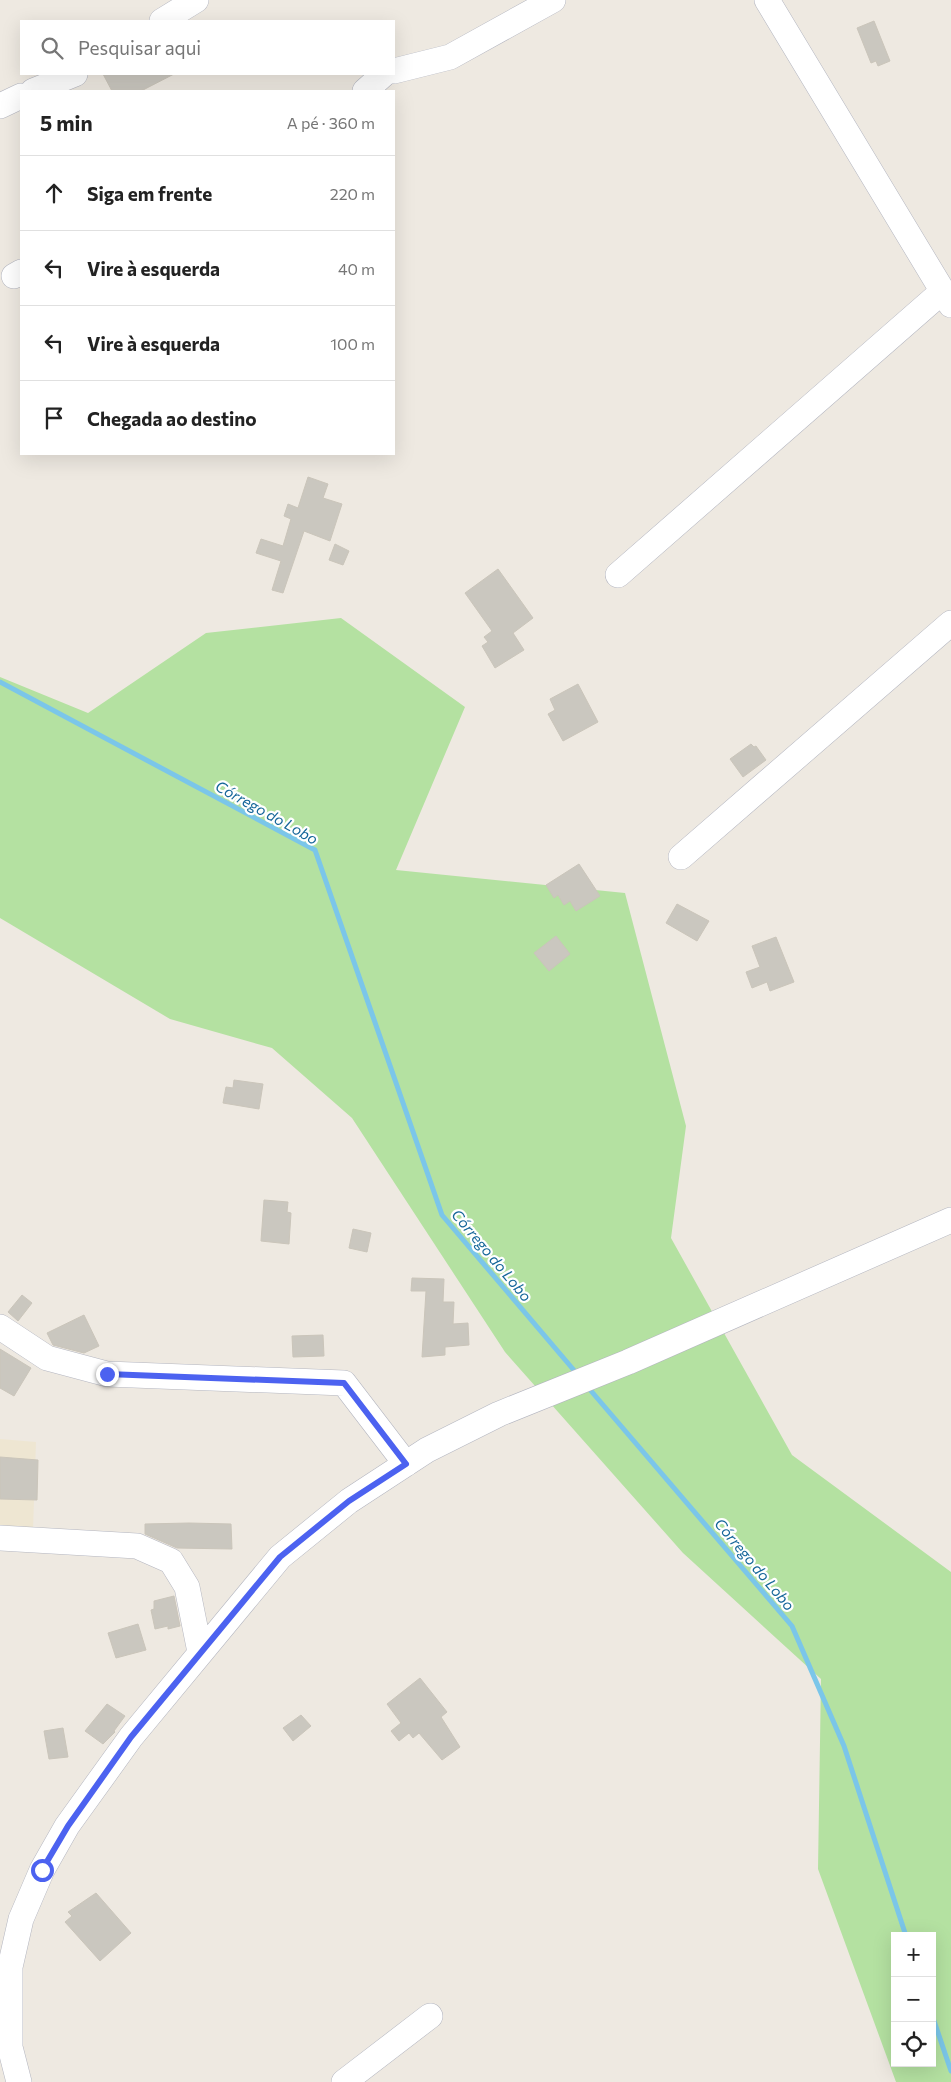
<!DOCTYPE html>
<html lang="pt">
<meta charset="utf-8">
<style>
body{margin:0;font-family:Commissioner,sans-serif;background:#f6f6f6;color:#222}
.controls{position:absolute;right:15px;bottom:15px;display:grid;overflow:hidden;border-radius:0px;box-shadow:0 5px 20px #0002}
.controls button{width:45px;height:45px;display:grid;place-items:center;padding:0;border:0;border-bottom:1px solid #e0e0e0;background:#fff;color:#222;font:25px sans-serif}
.stop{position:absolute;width:15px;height:15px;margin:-11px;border:4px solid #4c62f0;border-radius:50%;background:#fff}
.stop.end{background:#4c62f0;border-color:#fff;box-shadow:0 1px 5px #0008}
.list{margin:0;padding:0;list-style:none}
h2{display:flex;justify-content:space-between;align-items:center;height:65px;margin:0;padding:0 20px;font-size:21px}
h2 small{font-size:16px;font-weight:400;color:#767676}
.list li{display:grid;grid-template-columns:32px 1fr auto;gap:15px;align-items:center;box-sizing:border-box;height:75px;padding:0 20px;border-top:1px solid #e0e0e0}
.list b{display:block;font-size:19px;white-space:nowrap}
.list em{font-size:16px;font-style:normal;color:#767676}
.icon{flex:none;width:28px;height:28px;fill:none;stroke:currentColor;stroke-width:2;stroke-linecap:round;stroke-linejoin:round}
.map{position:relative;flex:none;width:951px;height:2082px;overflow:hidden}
.search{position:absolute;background:#fff;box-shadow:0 5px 20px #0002;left:20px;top:20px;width:375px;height:55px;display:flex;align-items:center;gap:12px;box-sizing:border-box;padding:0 18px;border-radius:0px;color:#767676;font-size:19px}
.panel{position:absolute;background:#fff;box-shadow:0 5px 20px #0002;left:20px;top:90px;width:375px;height:365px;border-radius:0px}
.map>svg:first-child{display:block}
</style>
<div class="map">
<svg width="951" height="2082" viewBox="0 0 951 2082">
<rect width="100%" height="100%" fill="#eee9e1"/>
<path fill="#eee6d2" d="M0,1439L36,1442L33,1530L0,1527Z"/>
<path fill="#b4e1a1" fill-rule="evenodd" d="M341,618L465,707L396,870L625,893L686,1126L671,1238L792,1455L951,1572V2082H896L818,1869L821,1679L683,1553L505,1352L352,1118L272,1048L170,1019L0,918V677L88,713L206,633ZM895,1936H932V2063H895Z"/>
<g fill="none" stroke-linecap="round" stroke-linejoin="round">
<path stroke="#7bc6e9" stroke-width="5" d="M0,682L315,850L442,1215L578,1375
M586,1385L792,1626L844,1746L906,1936
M932,2015L951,2071"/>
</g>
<path fill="#cac7bf" stroke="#cac5ba" d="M874,21L890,61L878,66L876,61L871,63L857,28Z
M103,74H174L141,91H112Z
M308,477L328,484L323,498L342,504L330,541L304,531L283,593L272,590L281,561L256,553L261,539L283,546L291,519L284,516L288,504L298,508Z
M335,544L349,551L343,565L329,560Z
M498,569L533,618L513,633L524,650L495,668L482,646L488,642L484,637L492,631L465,593Z
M578,684L598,722L563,741L548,714L555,710L550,699Z
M751,744L754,747L756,746L766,760L743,777L730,759Z
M579,864L600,896L576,911L570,901L564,905L558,895L554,898L546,885Z
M677,904L709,921L697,941L666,923Z
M556,936L570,954L549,971L534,953Z
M776,937L794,982L770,991L767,982L752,988L746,972L760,967L752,946Z
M234,1080L263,1084L259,1109L223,1103L226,1087L233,1088Z
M264,1200L288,1202L287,1212L291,1213L289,1244L261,1241Z
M353,1229L371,1233L367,1252L349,1248Z
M412,1278L444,1279L443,1302H454L453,1324L468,1323L469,1345L445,1347V1355L422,1357L426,1291H411Z
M22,1295L32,1303L18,1321L8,1312Z
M84,1315L99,1346L84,1353L53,1345L47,1333Z
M323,1335L324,1356L293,1357L292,1336Z
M0,1349L31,1368L14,1396L0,1388Z
M0,1457L38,1460L37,1500L0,1499Z
M189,1523L231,1524L232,1549L177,1548L145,1534V1524Z
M174,1596L180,1626L168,1629V1626L155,1629L151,1610L154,1609V1601Z
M138,1624L146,1650L116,1658L108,1633Z
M420,1678L447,1712L441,1717L460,1747L442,1760L419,1733L413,1738L409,1733L399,1741L391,1731L401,1723L387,1704Z
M107,1704L125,1716L114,1731L115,1732L103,1744L85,1731Z
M301,1715L311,1726L293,1741L283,1728Z
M63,1728L68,1757L49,1759L44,1731Z
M96,1893L131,1933L100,1961L65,1922L72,1916L68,1912Z"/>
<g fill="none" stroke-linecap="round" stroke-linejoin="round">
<g stroke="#b4b6c0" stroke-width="26">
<path id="minor" d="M767,0L951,305
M162,21L196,0
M394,71L450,57L553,0
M33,91L75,74
M365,91L384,74
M0,106L21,96
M14,276L21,272
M618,575L943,291
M681,857L951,623
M0,1327L47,1358L107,1374L344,1383L406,1464
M0,1538L137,1546L171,1561L187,1587L200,1652
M19,2082L10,2047V1967L21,1919L42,1870L67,1826L131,1737L280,1557L349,1501L427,1450L499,1414L628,1362L951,1220
M344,2082L430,2016"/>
</g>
<use href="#minor" stroke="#fff" stroke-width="25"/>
</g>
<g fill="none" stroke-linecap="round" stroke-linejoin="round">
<path stroke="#4c62f0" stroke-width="6" d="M42,1870L68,1826L131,1737L280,1557L349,1501L406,1464L344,1383L107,1374"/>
</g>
<g text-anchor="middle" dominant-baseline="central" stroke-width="4.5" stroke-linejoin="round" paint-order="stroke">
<g font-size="15" font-style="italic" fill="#156699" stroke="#fff">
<text transform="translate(267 812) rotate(29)">Córrego do Lobo</text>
<text transform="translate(492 1255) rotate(50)">Córrego do Lobo</text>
<text transform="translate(755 1564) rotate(50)">Córrego do Lobo</text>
</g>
</g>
</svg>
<div class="controls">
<button>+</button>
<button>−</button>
<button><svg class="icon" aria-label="locate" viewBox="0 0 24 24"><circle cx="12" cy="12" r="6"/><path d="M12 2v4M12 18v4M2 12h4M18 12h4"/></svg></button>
</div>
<div class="stop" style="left:42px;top:1870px"></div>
<div class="stop end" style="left:107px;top:1374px"></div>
<div class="search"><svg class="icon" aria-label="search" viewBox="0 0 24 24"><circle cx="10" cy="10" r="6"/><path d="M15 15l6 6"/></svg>Pesquisar aqui</div>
<section class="panel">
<h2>5 min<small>A pé · 360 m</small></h2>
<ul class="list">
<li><svg class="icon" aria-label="ahead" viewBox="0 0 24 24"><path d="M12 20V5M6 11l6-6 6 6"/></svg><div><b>Siga em frente</b></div><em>220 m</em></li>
<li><svg class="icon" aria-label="left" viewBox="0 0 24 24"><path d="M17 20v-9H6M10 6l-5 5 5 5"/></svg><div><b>Vire à esquerda</b></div><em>40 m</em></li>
<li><svg class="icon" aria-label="left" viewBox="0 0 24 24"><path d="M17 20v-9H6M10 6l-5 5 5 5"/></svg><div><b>Vire à esquerda</b></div><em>100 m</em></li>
<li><svg class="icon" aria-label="arrive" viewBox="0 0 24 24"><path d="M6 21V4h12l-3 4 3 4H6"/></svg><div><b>Chegada ao destino</b></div></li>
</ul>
</section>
</div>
